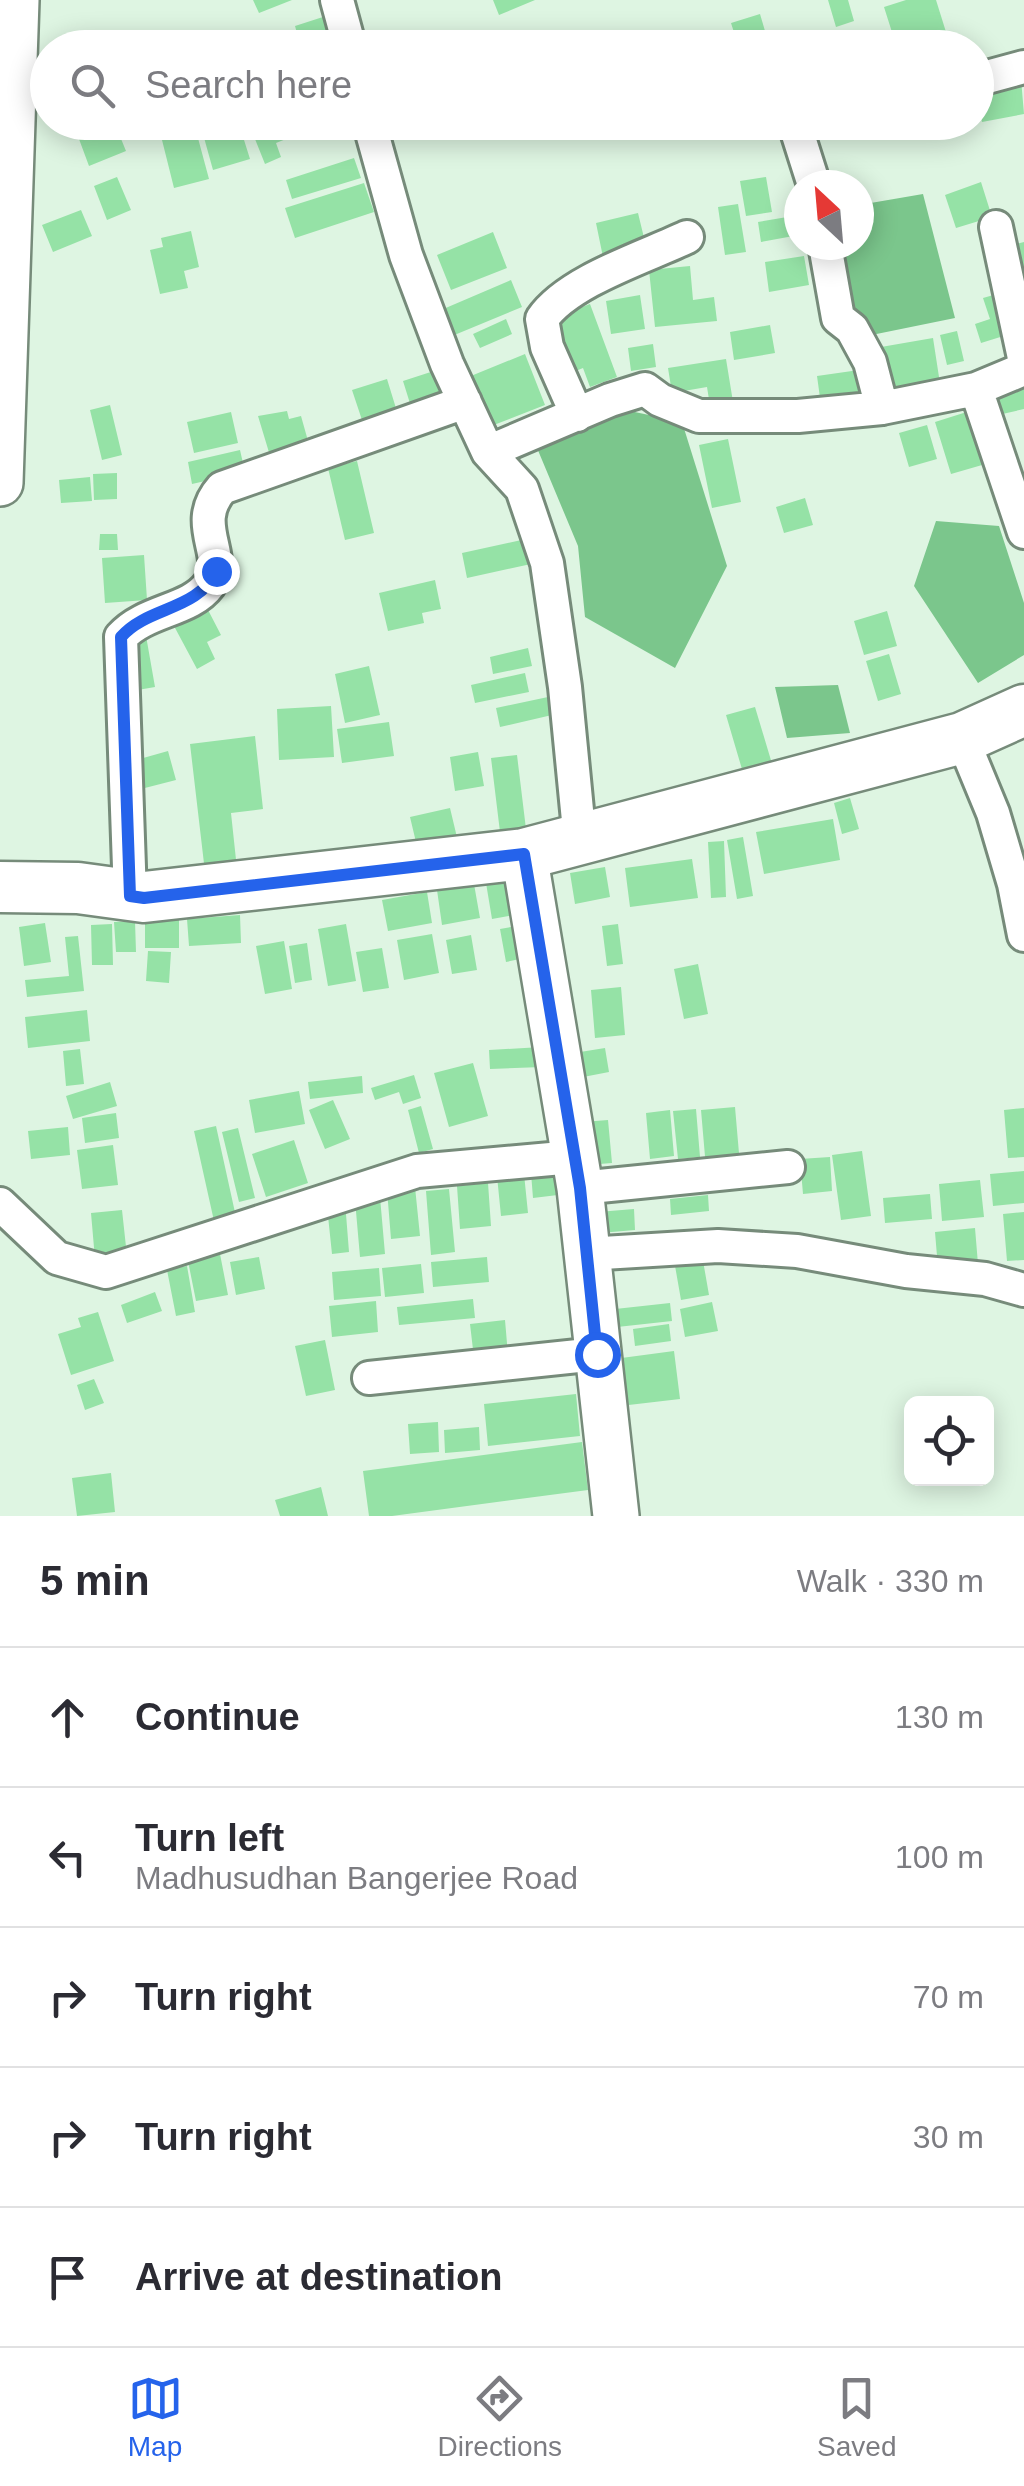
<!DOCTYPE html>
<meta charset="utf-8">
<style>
body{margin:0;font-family:Helvetica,sans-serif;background:#f7f7f7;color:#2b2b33}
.controls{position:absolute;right:30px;bottom:30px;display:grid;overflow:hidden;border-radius:15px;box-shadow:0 5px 25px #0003}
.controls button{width:90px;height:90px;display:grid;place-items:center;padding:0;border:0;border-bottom:2px solid #e1e1e2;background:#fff;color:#2b2b33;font:50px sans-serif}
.compass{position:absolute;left:784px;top:170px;width:90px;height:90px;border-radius:50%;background:#fff;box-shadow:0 5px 25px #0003;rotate:334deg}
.stop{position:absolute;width:30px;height:30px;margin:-22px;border:8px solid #2563eb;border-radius:50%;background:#fff}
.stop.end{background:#2563eb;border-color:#fff;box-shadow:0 2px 10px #0008}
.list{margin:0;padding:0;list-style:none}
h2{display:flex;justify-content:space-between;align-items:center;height:130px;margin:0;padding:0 40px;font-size:42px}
h2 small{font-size:32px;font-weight:400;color:#7c7c81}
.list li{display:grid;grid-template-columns:65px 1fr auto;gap:30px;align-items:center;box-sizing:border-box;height:140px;padding:0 40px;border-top:2px solid #e1e1e2}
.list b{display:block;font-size:38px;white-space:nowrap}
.list p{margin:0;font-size:32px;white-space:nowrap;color:#7c7c81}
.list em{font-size:32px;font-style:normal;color:#7c7c81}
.icon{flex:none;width:55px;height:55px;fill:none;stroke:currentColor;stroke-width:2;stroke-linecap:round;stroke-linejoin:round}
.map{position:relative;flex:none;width:1024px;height:1516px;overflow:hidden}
.search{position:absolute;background:#fff;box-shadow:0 5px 25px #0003;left:30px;right:30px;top:30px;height:110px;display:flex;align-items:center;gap:25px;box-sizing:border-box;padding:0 35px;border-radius:55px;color:#7c7c81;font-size:38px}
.sheet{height:830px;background:#fff}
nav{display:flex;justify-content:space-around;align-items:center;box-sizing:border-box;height:140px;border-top:2px solid #e1e1e2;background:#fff;font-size:28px;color:#7c7c81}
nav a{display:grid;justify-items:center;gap:5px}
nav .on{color:#2563eb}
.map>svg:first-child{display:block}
</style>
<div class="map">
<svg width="1024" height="1516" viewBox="0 0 1024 1516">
<rect width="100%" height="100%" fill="#def5e2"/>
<path fill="#7bc68c" d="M923,194L955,318L852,339L831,245H859V205Z
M597,404L682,422L727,566L675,668L585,617L578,546L532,436Z
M936,521L999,526L1024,603V655L978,683L914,586Z
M838,685L850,733L787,738L775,687Z"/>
<path fill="#95e2a6" d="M253,0H292L259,13Z
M493,0H535L499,15Z
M828,0H848L854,21L836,27Z
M906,0H936L951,48H897L884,7Z
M760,14L770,48H739L731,23Z
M326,16L332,33L300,44L295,26Z
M829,30L835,48H780L779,47Z
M472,35L476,48H435V47Z
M1021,79L1024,114L982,122L976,95Z
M281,122H285L291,137L276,143L281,157L265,164L253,134Z
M115,124L126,151L89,166L79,139Z
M239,124L250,159L213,170L203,134Z
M195,127L209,179L174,188L161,136Z
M354,158L361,178L292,199L286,180Z
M117,177L131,210L107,220L94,186Z
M766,177L772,212L746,216L740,181Z
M981,182L992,217L956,228L945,195Z
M364,183L374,212L295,238L285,208Z
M738,204L746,252L725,255L718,207Z
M81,210L92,236L53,252L42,225Z
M638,213L646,246L603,257L596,223Z
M799,215V235L761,242L758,222Z
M191,231L199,267L184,271L188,288L160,294L150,250L163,247L161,238Z
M493,232L507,268L451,290L437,255Z
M1024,242V273L1012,276L1005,247Z
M804,256L809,285L769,292L765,262Z
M690,266L693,300L714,297L717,321L655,327L649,270Z
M511,280L522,307L452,336L441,310Z
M997,294L1010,334L981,343L975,324L990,319L983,298Z
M640,295L645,329L611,334L606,301Z
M590,304L617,377L590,387L583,368L566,375L545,321Z
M506,319L512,334L480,348L473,334Z
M770,325L775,353L734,360L730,332Z
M957,331L964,361L947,365L940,335Z
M933,338L941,390L889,399L881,347Z
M653,344L656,367L631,371L628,348Z
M525,354L545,405L486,428L466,378Z
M726,359L734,408L711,412L707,387L672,393L668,368Z
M440,369L450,401L413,413L403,381Z
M859,370L863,399L821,405L817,376Z
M387,379L399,418L365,429L352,390Z
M1024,384V409L998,415L992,391Z
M110,405L122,455L102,460L90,410Z
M973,410L989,463L951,474L935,422Z
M287,411L289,419L301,416L310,448L271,459L258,416Z
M231,412L238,443L194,453L187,422Z
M927,425L937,459L909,467L899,433Z
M728,439L741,502L712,508L699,445Z
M240,450L245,472L192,484L188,462Z
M357,461L374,533L345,540L328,468Z
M117,473V499L94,500L93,474Z
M90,477L92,501L61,503L59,480Z
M805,498L813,525L784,533L776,507Z
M100,534H117L118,550H99Z
M526,539L531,564L467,578L462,553Z
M144,555L147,600L105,603L102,558Z
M435,580L441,609L422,613L424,623L388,631L379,593Z
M207,608L221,635L207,642L215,659L197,669L174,626Z
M887,611L897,646L864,655L854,621Z
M145,630L155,687L132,691L134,631Z
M528,648L532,666L493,674L490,657Z
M889,654L901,694L878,701L866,661Z
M369,666L380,715L345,723L335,674Z
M525,673L529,692L475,703L471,685Z
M548,697L552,715L500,727L496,708Z
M331,706L334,757L279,760L277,709Z
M755,707L773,767L744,776L726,715Z
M389,722L394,756L342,763L337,729Z
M255,736L263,809L231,813L237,869L205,872L190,744Z
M168,751L176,780L137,790L129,762Z
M478,752L484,786L455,791L450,757Z
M517,755L526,829L500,832L491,758Z
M850,798L859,829L842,834L834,803Z
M450,808L460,850L420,859L410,817Z
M833,819L840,860L764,874L756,832Z
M743,837L753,896L737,899L727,840Z
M724,841L726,897L711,898L708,842Z
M692,859L698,898L630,907L625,868Z
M605,867L610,897L575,904L570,873Z
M518,878L524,913L492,919L486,883Z
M474,884L480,918L442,925L437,890Z
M427,892L432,923L388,931L382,900Z
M240,915L241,943L189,946L187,919Z
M145,918H179V948H145Z
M135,921L136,952H116L114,922Z
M45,923L51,962L24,966L19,927Z
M112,924L113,965H92L91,925Z
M346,924L356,981L328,986L318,929Z
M618,924L623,964L607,966L602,926Z
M523,925L529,957L506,962L500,929Z
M432,934L439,973L404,980L397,940Z
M471,935L477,970L452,974L446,940Z
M78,936L84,991L27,997L25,980L69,976L65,937Z
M284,941L292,989L265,994L256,946Z
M307,943L312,980L295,983L289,946Z
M382,948L389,988L363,992L356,952Z
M148,951L171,952L169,983L146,981Z
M698,964L708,1014L684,1019L674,969Z
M621,987L625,1035L595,1038L591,990Z
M87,1010L90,1041L28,1048L25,1017Z
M541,1047L542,1067L490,1069L489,1050Z
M605,1048L609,1072L578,1078L574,1053Z
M80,1049L84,1084L66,1086L63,1051Z
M473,1063L488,1116L449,1127L434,1073Z
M414,1075L421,1098L403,1104L399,1092L375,1100L371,1088Z
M362,1076L363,1093L310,1099L308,1082Z
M110,1082L117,1106L73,1119L66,1096Z
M299,1091L305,1124L255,1133L249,1100Z
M333,1100L350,1139L325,1149L309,1110Z
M421,1106L433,1149L419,1153L408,1110Z
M735,1107L740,1165L706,1168L701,1110Z
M1024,1108V1157L1008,1158L1004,1110Z
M696,1109L700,1157L678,1159L673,1111Z
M670,1110L674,1156L650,1159L646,1113Z
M116,1113L119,1138L85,1143L82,1118Z
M608,1120L612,1163L587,1165L583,1122Z
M216,1126L236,1217L214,1221L194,1131Z
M68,1127L70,1155L31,1159L28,1131Z
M238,1128L255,1198L239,1202L222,1132Z
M294,1140L308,1183L266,1197L252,1154Z
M113,1145L118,1185L82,1189L77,1150Z
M862,1151L871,1216L841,1220L832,1155Z
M830,1157L832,1191L803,1194L800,1159Z
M563,1170L566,1194L533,1198L531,1173Z
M1024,1171V1203L993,1206L990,1174Z
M524,1174L528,1213L501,1216L497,1176Z
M980,1180L984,1217L942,1221L939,1184Z
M488,1183L491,1226L460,1229L457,1186Z
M415,1187L420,1236L391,1239L387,1190Z
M449,1189L455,1252L431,1255L426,1191Z
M930,1194L932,1219L885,1223L883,1198Z
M708,1195L709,1211L671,1215L670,1199Z
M380,1197L385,1254L360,1257L355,1200Z
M634,1209L635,1230L600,1233L598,1212Z
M122,1210L127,1256L95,1259L91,1213Z
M1024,1212V1260L1007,1261L1003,1214Z
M346,1214L349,1252L332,1254L328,1216Z
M975,1228L978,1264L938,1268L935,1232Z
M220,1254L228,1295L196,1301L188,1261Z
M702,1255L709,1295L681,1300L674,1260Z
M259,1257L265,1289L236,1295L230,1262Z
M487,1257L489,1282L433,1287L431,1262Z
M421,1264L424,1293L385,1297L382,1268Z
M187,1266L195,1312L176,1316L167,1270Z
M379,1268L381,1296L334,1300L332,1272Z
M155,1292L162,1311L127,1323L121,1305Z
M473,1299L475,1318L399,1325L397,1307Z
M376,1301L378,1332L332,1337L329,1306Z
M712,1302L718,1331L685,1337L680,1309Z
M670,1303L672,1321L608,1328L606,1310Z
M98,1312L114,1361L71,1375L58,1334L81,1327L78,1318Z
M505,1320L508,1355L474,1358L470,1324Z
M669,1324L671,1341L635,1346L633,1329Z
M325,1340L335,1390L306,1396L295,1346Z
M674,1351L680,1399L620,1406L614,1359Z
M94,1379L104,1403L85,1410L77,1385Z
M576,1394L580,1436L488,1446L484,1404Z
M438,1422L439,1452L410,1454L408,1424Z
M479,1427L480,1450L445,1453L444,1430Z
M582,1442L588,1490L392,1516H369L363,1471Z
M111,1473L115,1512L77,1516L72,1478Z
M321,1487L328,1516H280L275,1500Z"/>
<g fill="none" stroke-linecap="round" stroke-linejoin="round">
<g stroke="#768b7a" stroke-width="38">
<path id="street" d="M337,0L350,48
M976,80L1024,67
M369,122L406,255L447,364L488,452L522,489L547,563L565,687L580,841
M794,122L814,185
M996,227L1024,358
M825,245L838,318L852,329L870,362L882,408
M976,389L1024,369
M577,415L547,347L542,319C568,281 645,257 687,237
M488,452L610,400L645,389L660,400L699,416H798L882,408L976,389L1024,532
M962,738L993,813L1014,884L1024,881
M1014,884L1024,935
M130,896L121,637C145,610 190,611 209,585C230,556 189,525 222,488L465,402
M580,1188L788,1167
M0,1204L57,1258L106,1272L417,1171L573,1157
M586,1254L718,1246L797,1251L906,1271L985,1279L1024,1290
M369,1378L597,1354"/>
</g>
<g stroke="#768b7a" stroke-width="50">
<path id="secondary" d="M0,483L16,0
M524,854L580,1188L616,1516"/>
</g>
<g stroke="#768b7a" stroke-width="55">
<path id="primary" d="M0,887L78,888L144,897L524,854L962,738L1024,710"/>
</g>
<use href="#street" stroke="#fff" stroke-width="32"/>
<use href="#secondary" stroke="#fff" stroke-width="45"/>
<use href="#primary" stroke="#fff" stroke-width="50"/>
</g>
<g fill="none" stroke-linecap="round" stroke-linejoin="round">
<path stroke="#2563eb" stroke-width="12" d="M216,571C198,611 148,606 121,637L130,896L144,898L524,854L580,1188L597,1354"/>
</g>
</svg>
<div class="controls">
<button><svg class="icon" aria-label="locate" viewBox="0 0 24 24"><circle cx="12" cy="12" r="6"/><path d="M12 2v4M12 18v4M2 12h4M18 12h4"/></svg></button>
</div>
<svg class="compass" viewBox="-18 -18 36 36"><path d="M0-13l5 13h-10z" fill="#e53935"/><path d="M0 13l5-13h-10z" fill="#7c7c81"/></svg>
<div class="stop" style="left:597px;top:1354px"></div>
<div class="stop end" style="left:216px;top:571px"></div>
<div class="search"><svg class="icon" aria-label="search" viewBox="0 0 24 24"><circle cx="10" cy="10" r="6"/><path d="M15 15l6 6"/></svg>Search here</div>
</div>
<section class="sheet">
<h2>5 min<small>Walk · 330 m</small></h2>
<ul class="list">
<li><svg class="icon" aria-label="ahead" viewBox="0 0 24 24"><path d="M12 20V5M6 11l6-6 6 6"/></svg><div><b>Continue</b></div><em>130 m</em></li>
<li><svg class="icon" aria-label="left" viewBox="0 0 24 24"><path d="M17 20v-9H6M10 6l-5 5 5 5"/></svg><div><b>Turn left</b><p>Madhusudhan Bangerjee Road</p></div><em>100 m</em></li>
<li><svg class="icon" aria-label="right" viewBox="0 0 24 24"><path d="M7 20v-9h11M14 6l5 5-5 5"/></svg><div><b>Turn right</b></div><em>70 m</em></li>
<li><svg class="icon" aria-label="right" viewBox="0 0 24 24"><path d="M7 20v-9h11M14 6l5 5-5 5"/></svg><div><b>Turn right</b></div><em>30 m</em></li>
<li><svg class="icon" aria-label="arrive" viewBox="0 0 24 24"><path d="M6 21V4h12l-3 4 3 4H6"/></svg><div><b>Arrive at destination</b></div></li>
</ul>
</section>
<nav>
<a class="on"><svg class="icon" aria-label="map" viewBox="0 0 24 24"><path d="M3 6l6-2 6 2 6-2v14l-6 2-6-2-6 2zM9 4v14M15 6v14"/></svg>Map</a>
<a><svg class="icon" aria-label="directions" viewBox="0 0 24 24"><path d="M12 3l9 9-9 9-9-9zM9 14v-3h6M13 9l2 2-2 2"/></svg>Directions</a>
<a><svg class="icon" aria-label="saved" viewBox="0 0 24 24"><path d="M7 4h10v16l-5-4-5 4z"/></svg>Saved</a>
</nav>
